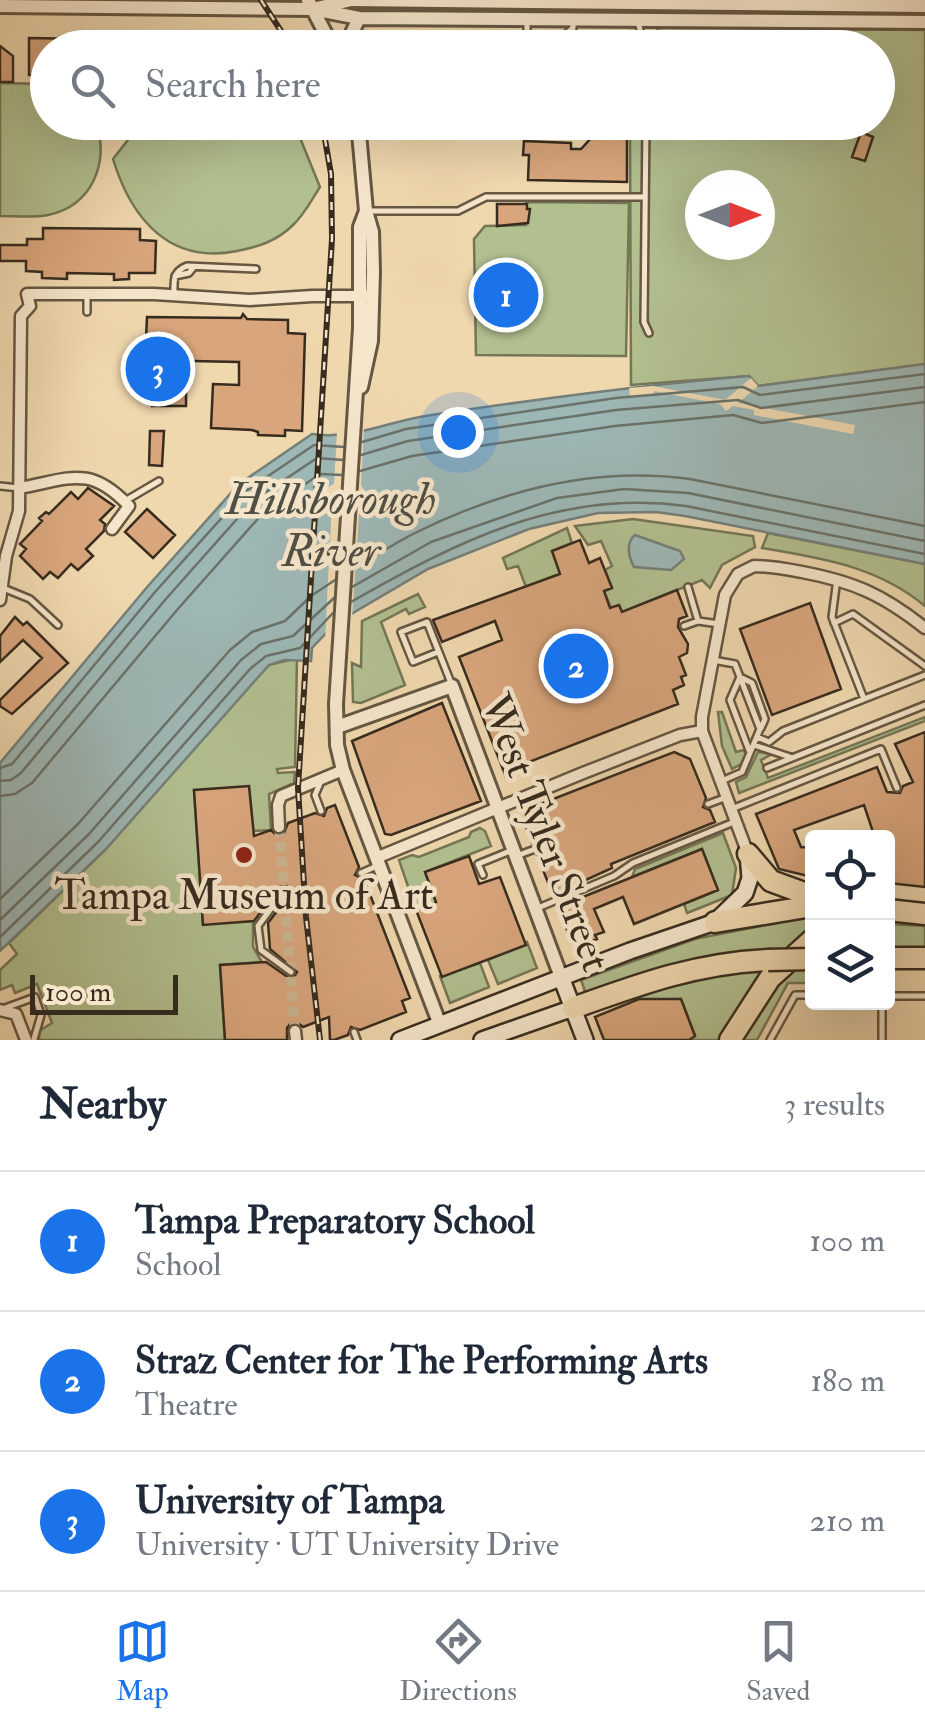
<!DOCTYPE html>
<meta charset="utf-8">
<style>
body{margin:0;font-family:"IM FELL Double Pica",serif;background:#f6f6f7;color:#1f2937}
.controls{position:absolute;right:30px;bottom:30px;display:grid;overflow:hidden;border-radius:10px;box-shadow:0 10px 40px #0002}
.controls button{width:90px;height:90px;display:grid;place-items:center;padding:0;border:0;border-bottom:2px solid #e0e1e3;background:#fff;color:#1f2937;font:50px sans-serif}
.compass{position:absolute;left:685px;top:170px;width:90px;height:90px;border-radius:50%;background:#fff;box-shadow:0 10px 40px #0002;rotate:90deg}
.scale{position:absolute;left:30px;bottom:25px;width:148px;box-sizing:border-box;padding-left:10px;border:5px solid #372c1e;border-top:0;font-size:28px;line-height:35px;white-space:nowrap;color:#372c1e;-webkit-text-stroke:8px #f5e5ca;paint-order:stroke}
.you{position:absolute;left:458px;top:432px;width:35px;height:35px;margin:-25px;border:8px solid #fff;border-radius:50%;background:#1a73e8;box-shadow:0 0 0 15px #1a73e833}
.badge{display:grid;place-items:center;width:65px;height:65px;border-radius:50%;background:#1a73e8;color:#fff;font-size:32px;font-weight:700}
.pin{position:absolute;translate:-50% -50%;border:5px solid #fff;box-shadow:0 2px 10px #0006}
.list{margin:0;padding:0;list-style:none}
h2{display:flex;justify-content:space-between;align-items:center;height:130px;margin:0;padding:0 40px;font-size:42px}
h2 small{font-size:32px;font-weight:400;color:#747a83}
.list li{display:grid;grid-template-columns:65px 1fr auto;gap:30px;align-items:center;box-sizing:border-box;height:140px;padding:0 40px;border-top:2px solid #e0e1e3}
.list b{display:block;font-size:38px;white-space:nowrap}
.list p{margin:0;font-size:32px;white-space:nowrap;color:#747a83}
.list em{font-size:32px;font-style:normal;color:#747a83}
.icon{flex:none;width:55px;height:55px;fill:none;stroke:currentColor;stroke-width:2;stroke-linecap:round;stroke-linejoin:round}
.map{position:relative;flex:none;width:925px;height:1040px;overflow:hidden}
.search{position:absolute;background:#fff;box-shadow:0 10px 40px #0002;left:30px;right:30px;top:30px;height:110px;display:flex;align-items:center;gap:25px;box-sizing:border-box;padding:0 35px;border-radius:55px;color:#747a83;font-size:38px}
.sheet{height:550px;background:#fff}
nav{display:flex;justify-content:space-around;align-items:center;box-sizing:border-box;height:140px;border-top:2px solid #e0e1e3;background:#fff;font-size:28px;color:#747a83}
nav a{display:grid;justify-items:center;gap:5px}
nav .on{color:#1a73e8}
.map>svg:first-child{display:block}
</style>
<div class="map">
<svg width="925" height="1040" viewBox="0 0 925 1040">
<rect width="100%" height="100%" fill="#efd7ae"/>
<filter id="stains"><feTurbulence type="fractalNoise" baseFrequency=".002" numOctaves="4"/><feColorMatrix values="0 0 0 0 .2 0 0 0 0 .09 0 0 0 0 .02 0 0 0 .5 -.17"/></filter>
<radialGradient id="worn" r=".72"><stop offset=".6" stop-color="#630" stop-opacity="0"/><stop offset="1" stop-color="#630" stop-opacity=".3"/></radialGradient>
<path fill="#b2bf8f" stroke="#747656" stroke-width="2.5" fill-rule="evenodd" d="M661,27L925,30V364L758,386L749,376L631,385L630,123L878,122V48L630,47V31L655,32ZM700,185H760V245H700Z
M0,83L47,84L48,122L96,123C110,162 92,206 48,215C32,218 16,216 0,216Z
M142,122L294,123L320,187C312,199 304,215 293,225C277,241 258,247 237,251C169,265 131,218 113,159Z
M382,123H445V135L382,134Z
M526,202L629,203L626,356L476,355L474,239L485,226L526,225Z
M633,519L753,536L755,547L722,565L710,588L702,580L632,608L625,620L619,605L611,608L604,591L612,588L605,570L612,566L601,541L588,545L575,526Z
M567,528L572,543L552,551L558,566L582,565L526,587L518,566L507,569L503,558Z
M768,533L925,564V606C877,566 821,558 762,548Z
M418,594L425,607L409,614L406,609L381,622L405,685L361,703L353,702L352,663L361,667L362,621Z
M297,658L295,767L277,769L278,773L295,772L294,783L269,794L271,830L253,831L249,787L194,791L203,924L253,921V947L262,962L220,965L225,1040H39V1031L52,1023L37,984L15,993L12,985L0,990V970L17,954L9,943L106,849L257,676L269,665Z
M718,712H722L736,752L744,750L746,755L741,764L732,769L722,746Z
M925,717V721L739,793L736,782L746,777L758,752L772,754L761,760L768,778Z
M480,828L485,831L491,846L425,872L436,902L416,910L399,860L412,855L419,857L469,837L471,832Z
M723,833L736,868L732,895L687,913L684,904L718,890L702,849L632,877L635,869Z
M812,916V935L723,1040H689L695,1035L681,999L636,1000L632,992L769,951C703,953 648,972 587,997L581,980L695,939Z
M888,924L925,926V952H888Z
M527,942L537,968L498,984L488,960Z
M812,949V983H788L757,1040H736L767,989Z
M480,963L489,987L450,1003L440,976Z"/>
<path fill="#9db7b5" stroke="#747f79" stroke-width="2.5" d="M925,364V564L685,516L656,512L598,513L529,529L428,569L336,623L312,648L311,661L284,660L269,665L106,849L0,951V763L148,586L239,484L312,434C355,440 388,421 431,415C538,399 642,385 749,376L758,386Z
M635,535L680,551L684,559L671,570L634,567C629,558 625,543 635,535Z"/>
<path fill="#efd7ae" d="M751,378L758,386L738,403L855,425L853,434L754,415V410L733,406L726,411L720,404L654,391V395L630,397L629,388L653,386L725,400Z
M364,426L361,485L365,491L360,500L357,545L365,551V555L356,560L352,619L325,642L329,559L325,549L330,544L332,499L326,495L324,489L334,484L337,432Z"/>
<g fill="none" stroke-linecap="round" stroke-linejoin="round">
<path stroke="#6a726a" stroke-width="2.5" d="M362,442L406,429L616,398L743,387L760,395L925,374
M361,455L408,441L616,410L738,400L761,408L925,387
M360,471L412,456L615,426L733,415L762,423L925,402
M353,569C373,558 393,544 413,534C499,491 594,466 690,479L925,526
M352,587L431,542L557,498L624,489L688,493L925,541
M351,602C458,541 559,489 686,506L925,554
M0,768L12,764L155,592L246,491L314,445L344,447
M0,781L11,780L21,773L165,600L253,501L317,458L343,460
M0,796L15,794L32,783L177,610L263,513L320,474L342,475
M0,899L78,824L230,650L252,632L285,621L311,596L335,580
M0,920L89,834L241,660L261,644L293,636L334,598
M0,937L98,842L250,669L266,656L300,648L333,613"/>
</g>
<path fill="#d8a57c" stroke="#372c1e" stroke-width="2.5" d="M29,38L85,39V48H48V75H29Z
M99,39H155V48H98Z
M440,39L484,41V48H440Z
M0,46L13,56V82H0Z
M457,122H528L527,137L457,136Z
M589,122H627V182L528,180L529,155H523L524,141L571,143V149H581L592,137Z
M861,132L873,137L865,161L852,157Z
M497,204H527V209H530L528,223L497,226Z
M43,228L140,229V240L156,241L155,273H129V279L114,280V274L67,273V279L42,278V272L26,271V261H0V245H27V239H43Z
M243,314L247,319L288,320V333L305,334L302,431L285,430V436L258,435V432L252,430L211,428L213,384L239,385V362L145,360L147,317L241,318Z
M152,378H186V406H152Z
M150,431H164L162,466L149,465Z
M88,488L114,506L100,520L105,524L104,531L86,549L93,556L78,570L71,564L58,578L50,572L43,579L20,556L26,549L20,544L42,521L39,518L46,512L49,514L71,492L78,499Z
M147,509L175,535L153,558L125,532Z
M580,540L589,563L600,558L612,588L604,591L610,608L619,605L622,612L677,590L687,616L679,619L678,627L688,644L687,653L679,657L686,675L681,677L684,685L673,690L678,704L511,769L513,774L506,777L459,657L502,640L495,621L442,642L433,620L560,574L552,551Z
M810,603L841,689L772,715L740,629Z
M15,617L23,625L27,622L68,663L12,714L0,706V700L42,658L23,640L0,662V636Z
M442,703L481,801L391,835L385,834L352,741Z
M925,732V887L888,883V838H875L864,805L794,830L801,847L812,848V877L779,869L756,814L877,767L887,792L900,793L903,786L913,782L895,744Z
M674,752L690,759L706,798L703,807L710,810L715,822L611,864L612,868L553,895L537,855L540,846L532,843L527,830L526,815L530,808Z
M249,786L254,836L271,830L276,835H283L288,823L315,813L324,816L327,808L335,805L359,867L355,875L364,879L410,998L402,1001L406,1012L360,1030L351,1027L348,1035L334,1040H330L329,1017L303,1027L298,1023H291L287,1028V1040H225L220,965L266,962L289,978L294,977L297,972L270,949L268,923L290,894L287,886L279,887L254,921L203,925L194,790Z
M702,849L718,890L634,924L623,897L594,909L604,932L595,935L597,939L580,946L574,933L569,935L558,907Z
M469,856L479,884L500,877L526,945L442,977L416,910L436,902L425,872Z
M639,999H681L695,1036L689,1040H604L595,1017Z"/>
<g fill="none" stroke-linecap="round" stroke-linejoin="round">
<path stroke="#cab591" stroke-width="10" stroke-dasharray="10 5" stroke-linecap="butt" d="M279,827L295,1031"/>
<g stroke="#655742" stroke-width="10">
<path id="service" d="M638,21L644,48
M527,22V33L530,35H565L573,28V24
M568,35H600
M646,122L644,322L649,333
M367,211H458L486,197H645
M175,276L189,273L193,268
M174,296C174,281 172,272 187,266L256,269
M87,312V297
M0,486L19,488
M125,501L159,481
M837,579L832,617L864,699
M688,587L698,621L719,624
M3,588L30,599L58,625
M834,623L853,614L925,666
M684,626L698,621
M438,652L413,662L401,632L427,622L451,683
M713,660L735,664L760,729L742,772L724,780
M757,737L769,742L783,731L925,675
M754,745L790,757
M749,750L730,700L740,677L752,683L765,719L761,728
M767,768L925,705
M708,804L727,797
M734,808L881,749L897,788
M321,811L315,795L321,781
M519,855L535,849
M361,873L377,866
M483,875L478,864L510,851
M284,891L258,926L261,950L291,972
M538,908L614,876L633,863L734,822
M888,996H925
M5,1008L35,997L41,1015L34,1039
M354,1032L357,1040
M770,1040L795,995H812
M882,1040V1002"/>
</g>
<g stroke="#655742" stroke-width="15">
<path id="minor" d="M19,488C70,479 89,464 129,506L112,529
M0,600L6,556L19,511L21,316L30,306L27,294H154L250,300L312,296H367
M279,827L278,805L281,796L343,770
M748,854L702,731V717L725,595L738,574L754,566C771,566 786,569 802,572C855,582 883,595 925,628
M376,858L583,773L680,735L702,731
M0,1010L16,1014L26,1040
M295,1031L296,1040"/>
</g>
<g stroke="#655742" stroke-width="18">
<path id="tertiary" d="M308,0L333,48
M352,0L925,6
M0,6L313,9L351,0
M313,9L359,18L925,22
M345,48L359,18
M358,122L366,211L372,232L373,272L371,341L361,387
M366,211L360,227V328L336,704L337,745L343,770L440,1025
M337,727L452,686L561,977"/>
</g>
<g stroke="#372c1e" stroke-width="20">
<path id="secondary" d="M561,977L585,1040
M400,1040L630,951L715,922L745,893L750,878L748,854
M482,1040L573,1008"/>
</g>
<g stroke="#372c1e" stroke-width="25">
<path id="motorway" d="M748,854L771,881L812,896
M888,910L925,914
M715,922L812,906
M888,958H925
M573,1008C640,984 697,963 768,960
M730,1040L770,978L812,940"/>
</g>
<use href="#service" stroke="#f5e5ca" stroke-width="5"/>
<use href="#minor" stroke="#f5e5ca" stroke-width="10"/>
<use href="#tertiary" stroke="#f5e5ca" stroke-width="12"/>
<use href="#secondary" stroke="#f5e5ca" stroke-width="15"/>
<use href="#motorway" stroke="#efd7ae" stroke-width="20"/>
<g stroke="#372c1e" stroke-width="6">
<path id="rail" d="M261,0L292,48
M320,1040L306,917L298,788L332,239L331,174L322,122"/>
</g>
<use href="#rail" stroke="#f5e5ca" stroke-width="2.5" stroke-dasharray="8" stroke-linecap="butt"/>
<g stroke="#372c1e" stroke-width="25" stroke-linecap="butt">
<path id="motorway-bridge" d="M768,960L812,959"/>
</g>
<use href="#motorway-bridge" stroke="#efd7ae" stroke-width="20"/>
</g>
<circle fill="#8f2418" stroke="#f5e5ca" stroke-width="4" cx="244" cy="855" r="10"/>
<g text-anchor="middle" dominant-baseline="central" stroke-width="9" stroke-linejoin="round" paint-order="stroke">
<g font-size="42" fill="#372c1e" stroke="#f5e5ca">
<text transform="translate(545 833) rotate(69)">West Tyler Street</text>
</g>
<g font-size="42" fill="#372c1e" stroke="#f5e5ca">
<text x="244" y="896">Tampa Museum of Art</text>
</g>
<g font-size="45" font-style="italic" fill="#504f44" stroke="#f5e5ca">
<text x="331" y="500">Hillsborough<tspan x="331" dy="52">River</tspan></text>
</g>
</g>
<rect width="100%" height="100%" filter="url(#stains)"/>
<rect width="100%" height="100%" fill="url(#worn)"/>
</svg>
<div class="controls">
<button><svg class="icon" aria-label="locate" viewBox="0 0 24 24"><circle cx="12" cy="12" r="6"/><path d="M12 2v4M12 18v4M2 12h4M18 12h4"/></svg></button>
<button><svg class="icon" aria-label="layers" viewBox="0 0 24 24"><path d="M12 4l9 5-9 5-9-5zM3 14l9 5 9-5"/></svg></button>
</div>
<svg class="compass" viewBox="-18 -18 36 36"><path d="M0-13l5 13h-10z" fill="#e53935"/><path d="M0 13l5-13h-10z" fill="#747a83"/></svg>
<div class="scale">100 m</div>
<div class="you"></div>
<div class="pin badge" style="left:506px;top:295px">1</div>
<div class="pin badge" style="left:576px;top:666px">2</div>
<div class="pin badge" style="left:158px;top:369px">3</div>
<div class="search"><svg class="icon" aria-label="search" viewBox="0 0 24 24"><circle cx="10" cy="10" r="6"/><path d="M15 15l6 6"/></svg>Search here</div>
</div>
<section class="sheet">
<h2>Nearby<small>3 results</small></h2>
<ul class="list">
<li><span class="badge">1</span><div><b>Tampa Preparatory School</b><p>School</p></div><em>100 m</em></li>
<li><span class="badge">2</span><div><b>Straz Center for The Performing Arts</b><p>Theatre</p></div><em>180 m</em></li>
<li><span class="badge">3</span><div><b>University of Tampa</b><p>University · UT University Drive</p></div><em>210 m</em></li>
</ul>
</section>
<nav>
<a class="on"><svg class="icon" aria-label="map" viewBox="0 0 24 24"><path d="M3 6l6-2 6 2 6-2v14l-6 2-6-2-6 2zM9 4v14M15 6v14"/></svg>Map</a>
<a><svg class="icon" aria-label="directions" viewBox="0 0 24 24"><path d="M12 3l9 9-9 9-9-9zM9 14v-3h6M13 9l2 2-2 2"/></svg>Directions</a>
<a><svg class="icon" aria-label="saved" viewBox="0 0 24 24"><path d="M7 4h10v16l-5-4-5 4z"/></svg>Saved</a>
</nav>
